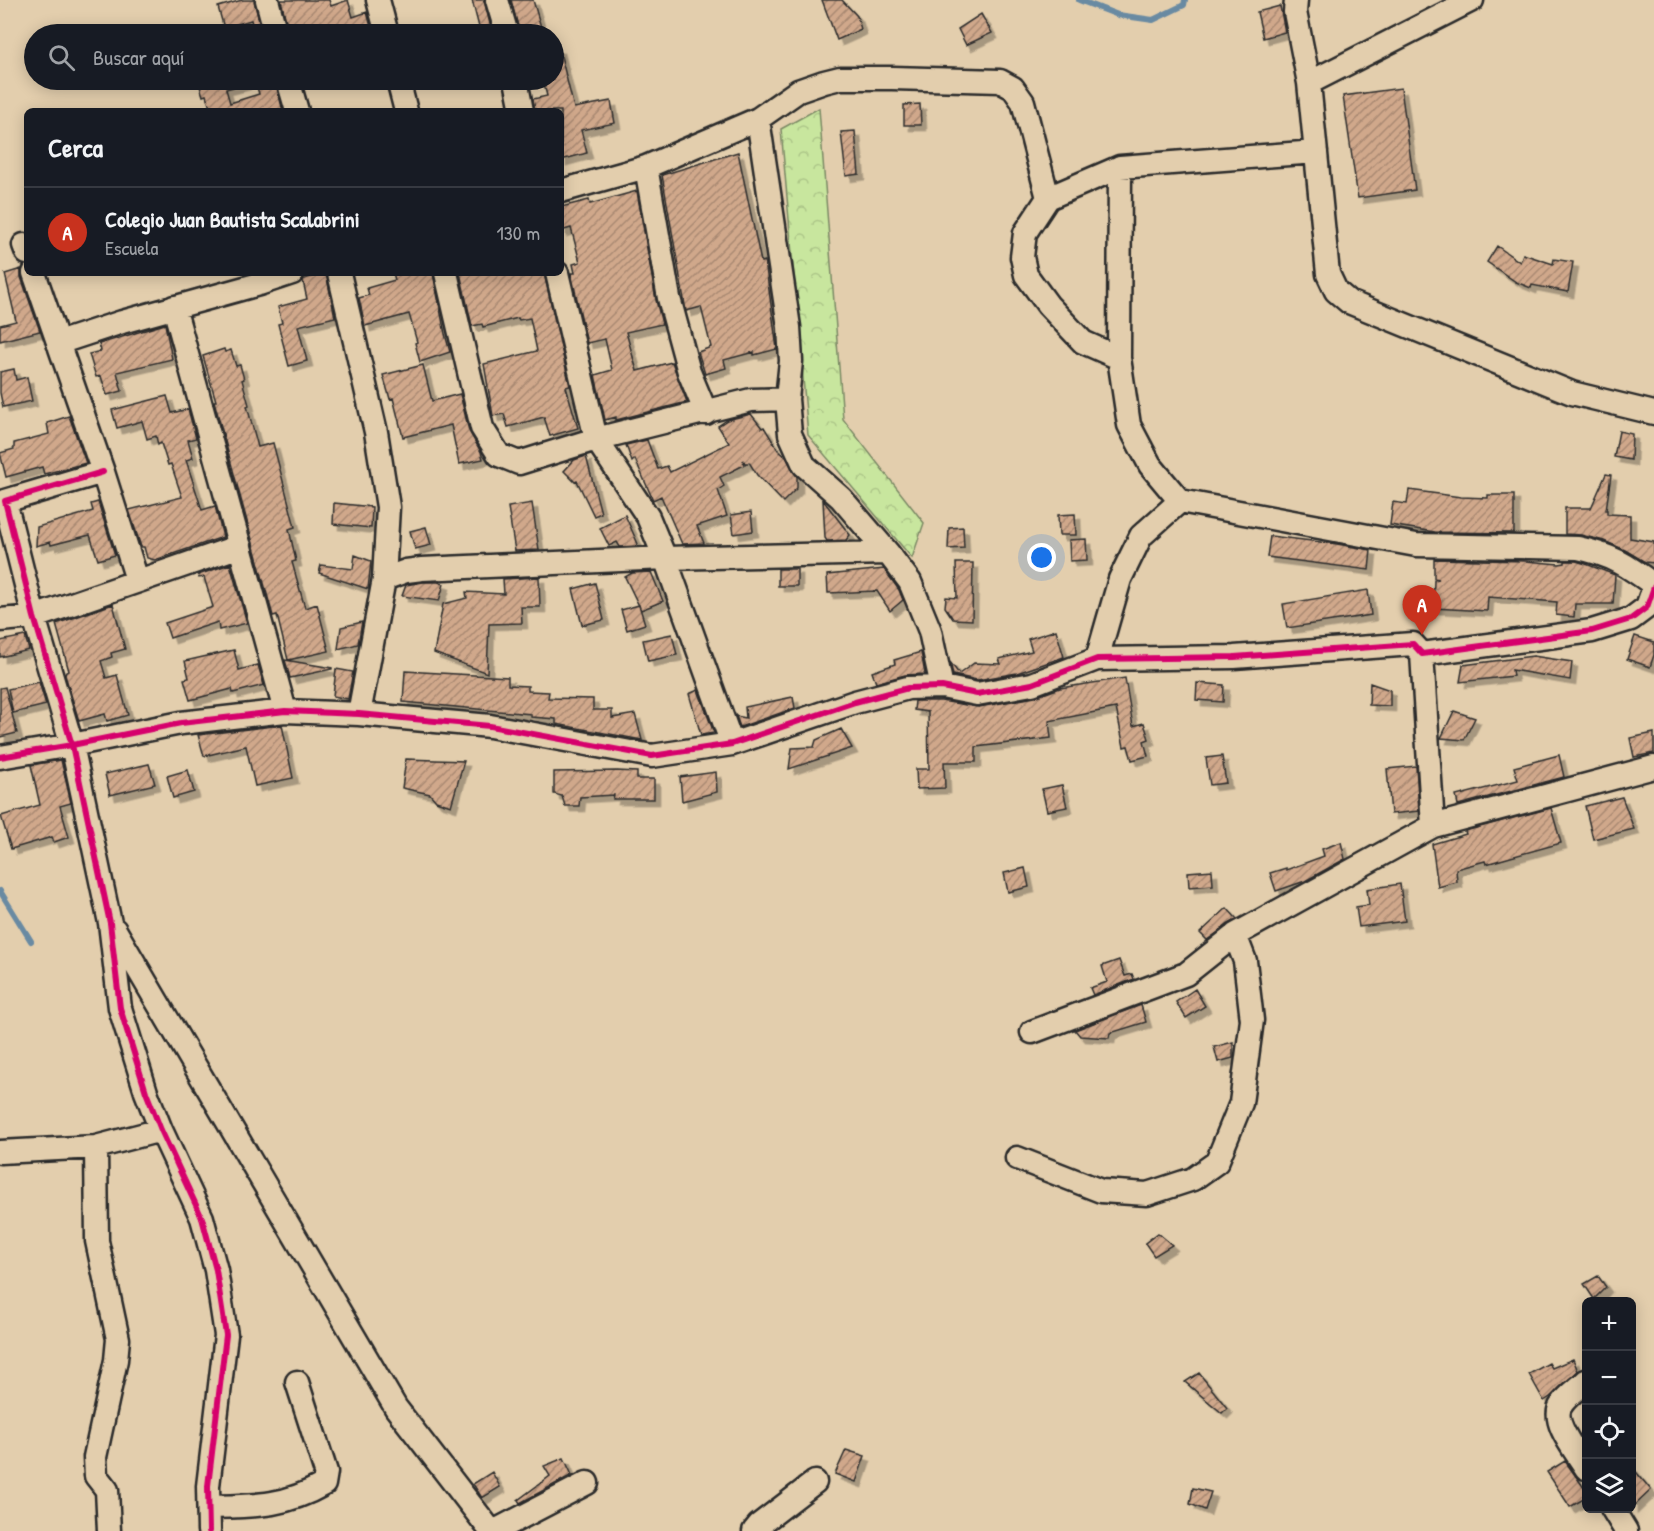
<!DOCTYPE html>
<html lang="es">
<meta charset="utf-8">
<style>
body{margin:0;font-family:"Patrick Hand",sans-serif;background:#242831;color:#f1f3f6}
.controls{position:absolute;right:18px;bottom:18px;display:grid;overflow:hidden;border-radius:9px;box-shadow:0 3px 15px #0003}
.controls button{width:54px;height:54px;display:grid;place-items:center;padding:0;border:0;border-bottom:2px solid #363941;background:#171b24;color:#f1f3f6;font:30px sans-serif}
.you{position:absolute;left:1042px;top:558px;width:21px;height:21px;margin:-15px;border:4px solid #fff;border-radius:50%;background:#1a73e8;box-shadow:0 0 0 9px #1a73e833}
.badge{display:grid;place-items:center;width:39px;height:39px;border-radius:50%;background:#c8321e;color:#fff;font-size:20px;font-weight:700}
.pin{position:absolute;translate:-50% -50px;filter:drop-shadow(0 2px 3px #0008)}
.pin::after{content:'';position:absolute;top:32px;width:21px;height:18px;background:inherit;clip-path:polygon(0 0,100% 0,50% 100%)}
.list{margin:0;padding:0;list-style:none}
h2{display:flex;justify-content:space-between;align-items:center;height:78px;margin:0;padding:0 24px;font-size:26px}
h2 small{font-size:20px;font-weight:400;color:#9ea1a6}
.list li{display:grid;grid-template-columns:39px 1fr auto;gap:18px;align-items:center;box-sizing:border-box;height:90px;padding:0 24px;border-top:2px solid #363941}
.list b{display:block;font-size:22px;white-space:nowrap}
.list p{margin:0;font-size:20px;white-space:nowrap;color:#9ea1a6}
.list em{font-size:20px;font-style:normal;color:#9ea1a6}
.icon{flex:none;width:33px;height:33px;fill:none;stroke:currentColor;stroke-width:2;stroke-linecap:round;stroke-linejoin:round}
.map{position:relative;flex:none;width:1654px;height:1531px;overflow:hidden}
.search{position:absolute;background:#171b24;box-shadow:0 3px 15px #0003;left:24px;top:24px;width:540px;height:66px;display:flex;align-items:center;gap:15px;box-sizing:border-box;padding:0 21px;border-radius:33px;color:#9ea1a6;font-size:22px}
.panel{position:absolute;background:#171b24;box-shadow:0 3px 15px #0003;left:24px;top:108px;width:540px;height:168px;border-radius:9px}
.map>svg:first-child{display:block}
</style>
<div class="map">
<svg width="1654" height="1531" viewBox="0 0 1654 1531">
<defs>
<pattern id="park-crowns" width="20" height="18" patternUnits="userSpaceOnUse" patternTransform="scale(1.5)"><rect width="20" height="18" fill="#c8e69e"/><path d="M2 6a3 3 0 1 1 6 0M12 15a3 3 0 1 1 6 0" fill="none" stroke="#acc588"/></pattern>
<pattern id="building-hatch" width="6" height="6" patternUnits="userSpaceOnUse" patternTransform="scale(1.5)"><rect width="6" height="6" fill="#d0a88b"/><path d="M-1 1l2-2M0 6l6-6M5 7l2-2" fill="none" stroke="#a98972"/></pattern>
<filter id="shadow"><feDropShadow dx="5.5" dy="5.5" stdDeviation="0" flood-color="#0004"/></filter>
</defs>
<rect width="100%" height="100%" fill="#e3cead"/>
<filter id="ink" filterUnits="userSpaceOnUse"><feTurbulence type="fractalNoise" baseFrequency=".0167" numOctaves="2"/><feDisplacementMap in="SourceGraphic" scale="12" xChannelSelector="R" yChannelSelector="G"/><feConvolveMatrix kernelMatrix="1 2 1 2 8 2 1 2 1" color-interpolation-filters="sRGB"/></filter>
<g filter="url(#ink)">
<path fill="url(#park-crowns)" stroke="#7a8864" stroke-width="1.5" d="M819,108L843,419L924,523L912,558L808,435L781,129Z"/>
<g fill="none" stroke-linecap="round" stroke-linejoin="round">
<path stroke="#698aa2" stroke-width="6" d="M1079,0L1118,15L1153,20L1184,5L1185,0
M0,891L31,941"/>
</g>
<path fill="url(#building-hatch)" stroke="#2b2b2b" stroke-width="1.5" filter="url(#shadow)" d="M242,0H254L262,34H255L251,20L224,28L218,7Z
M281,0H329L331,6L348,0L353,17L367,12L371,27L345,34H289Z
M472,0H484L491,28L480,31Z
M511,0H533L543,34H520Z
M822,0H842L857,16L861,29L837,40Z
M1280,6L1285,32L1263,38L1257,12Z
M981,14L992,33L966,45L958,29Z
M554,48H559L574,108L611,101L615,123L581,130L587,153L561,160V111H535L533,99L547,96L543,80H554Z
M198,80H245V84L226,89L230,103L259,94L255,80H275L283,111H211L206,95L203,96Z
M1401,88L1415,190L1358,198L1343,96Z
M920,104L921,125H904V105Z
M855,131L859,174L846,176L841,132Z
M738,152L761,262L765,261L777,349L754,355V352L724,360L726,368L705,374L698,352L711,347L701,307L686,311L662,175Z
M637,191L656,300L662,324L626,332L637,371L672,362L687,402L616,420V417L605,420L595,375L612,370L605,339L587,343L571,273H575L573,264L580,262L571,228L561,231V207L589,200L590,204Z
M1497,246L1520,262L1523,254L1553,264L1554,259L1573,262L1568,292L1532,285L1531,288L1516,282L1487,262Z
M21,269V277L40,331L0,341V325L16,321L5,274Z
M326,273L335,317L298,326L307,361L289,366L278,324L282,323L278,307L307,299L303,281L304,279Z
M393,273H433L445,334L450,352L420,362L415,343L417,342L409,314L365,326L359,298L369,295L367,288L395,280Z
M460,273H544L570,386L566,387L578,428L550,436L544,417L508,427L504,414L493,416L484,364L537,351L530,318L519,320L518,318L483,327L482,324L472,326Z
M165,324L172,359L117,372L122,391L107,395L101,376L96,377L89,354L101,351L99,344Z
M224,349L225,352L231,350L236,366L240,365L244,379L242,380L249,405L247,406L258,447L273,443L295,527L289,529L296,561L292,562L305,608L317,604L329,651L288,660L277,615L273,616L214,401H216L203,356Z
M423,365L432,401L460,394L469,431L481,452L483,459L459,464L451,425L403,437L393,398L390,399L383,375Z
M14,369L16,380L27,377L32,401L3,407L0,393V372Z
M167,396L172,413L188,409L196,438L188,440L193,458L186,460L202,510L215,506L223,537L155,560L147,558L144,547H141L129,510L182,497L171,464L168,465L161,443L158,445L156,436L147,439L142,421L117,428L112,410Z
M751,414L762,428L764,427L778,450L786,457L797,477V488L783,502L757,475L749,462L746,464L743,460L744,465L720,477L724,486L718,490L727,516L697,526L704,543L682,544L661,496L653,500L635,459L632,462L626,445L647,440L658,469L667,466L670,472L729,443L718,426L727,420Z
M69,416L86,463L44,474L42,467L6,477L0,453L14,449V443L49,434L47,423Z
M1619,431L1632,434L1631,460L1614,457Z
M586,456L601,513L594,516L577,481L575,482L564,471L574,460Z
M1606,474L1611,475L1606,510H1607V514L1630,515V538L1654,542V563L1645,562L1625,550L1604,541L1581,535L1565,534V508H1591Z
M1409,490L1461,497L1488,498V495H1514V533L1435,532L1390,525L1393,502L1407,504Z
M823,500L850,535L846,540L827,541L825,538Z
M98,502L115,555L98,560L90,535L51,545L50,542L36,546L37,527L93,511L91,504Z
M334,503L372,507L371,528L333,524Z
M532,503L539,550L515,551L508,507Z
M751,512L753,531L734,534L731,515Z
M1075,514L1076,535H1059L1058,515Z
M625,515L638,544L637,546L620,547L617,542L609,546L600,528Z
M426,527L431,545L415,549L410,531Z
M963,527L964,548L948,549L949,528Z
M1270,536L1337,544L1371,550L1369,570L1267,557Z
M1086,539L1087,560L1070,561L1069,540Z
M355,555L371,561L368,589L319,573L321,565L353,569Z
M1434,559L1526,561L1559,564L1565,563V561H1576L1586,564L1615,575L1613,604H1575L1574,617L1556,615L1557,602L1488,597L1487,611L1433,608L1434,580L1439,579L1434,578Z
M956,563H973L972,620L953,619L945,607L946,597L957,598Z
M230,564L247,623L219,630L218,622L170,638L165,623L213,607L204,577L199,578L198,575Z
M778,569H797V586H778Z
M884,569L899,590L903,600L890,611L877,591L828,593L827,575Z
M651,572L663,601L641,610L625,577L632,573Z
M539,577L540,607H521L522,623L489,624L487,673L434,653L443,604L467,598L466,592L504,594L503,579Z
M423,582H438L444,584L439,601L402,596L406,585Z
M595,583L604,620L582,625L573,589Z
M1368,590L1371,615L1287,628L1283,604Z
M113,604L125,649L111,653L112,657L101,661L106,678L117,675L128,715L107,721L105,714L79,721L65,675L66,672L69,671L56,624Z
M639,605L645,624L627,630L621,610Z
M362,622L358,644L338,649L341,627Z
M1056,630L1064,657L1017,673L977,680L953,675L950,662L959,674L974,663L1001,664L999,659L1032,651L1028,639Z
M672,634L677,655L648,661L643,640Z
M25,636L29,650L0,657V641Z
M1635,636L1654,642V655L1650,667L1627,659Z
M234,650L239,670L258,665L264,685L233,693L232,689L190,700L184,679L189,678L185,661Z
M921,652L925,674L905,675L876,683L872,672L895,664L894,660Z
M1533,656L1572,662L1570,680L1512,670L1513,676L1460,682L1463,665Z
M285,660L332,668V669L290,678Z
M336,669L353,672L348,699L333,696Z
M405,671L508,677V685L528,686V691L549,692L548,698L593,699V710H612V718L635,714L642,740L556,724V719L531,717V714L403,702Z
M1125,678L1133,726L1144,723L1149,739L1144,741L1148,756L1132,760L1128,746L1124,747L1116,708L1049,721L1051,738L976,747V762H944L945,788L917,789L916,769H929L928,712L914,710L915,701H941L979,707L1035,697L1060,688Z
M39,682L46,705L13,713L8,689Z
M1197,683L1224,685L1223,702L1196,700Z
M1370,683L1390,690V706L1369,705Z
M5,687L17,733L0,737V688Z
M698,690L714,733L701,735L689,694Z
M793,697L795,708L740,727L736,716L746,718L745,707Z
M1454,711L1475,718L1464,740L1441,738Z
M282,725L293,778L255,786L246,746L204,756L198,735Z
M841,729L852,748L789,769L792,748L814,747L816,740Z
M1654,733V753L1634,757L1630,738Z
M1559,755L1564,777L1458,805L1456,796L1518,780L1514,767Z
M1222,756L1226,783L1210,785L1206,758Z
M406,759L464,761L451,806L436,801L430,794L402,788Z
M61,760L71,803L60,806L69,837L54,842L52,837L11,849L1,816L40,805L31,765Z
M149,764L155,784L110,795L105,774Z
M1416,766L1419,811L1391,814L1387,769Z
M188,770L194,792L173,798L167,776Z
M617,771L637,772V779H654V799H613L614,795L580,797L579,806H565L562,796L554,794V772Z
M716,772L717,792L682,801L680,777Z
M1062,785L1067,807L1047,811L1042,789Z
M1622,797L1634,829L1593,839L1585,806Z
M1551,808L1561,843L1486,864L1485,861L1456,869L1457,882L1438,887L1432,844L1466,834L1465,831Z
M1341,842L1345,859L1305,881L1276,891L1270,873L1286,868V870L1324,856L1322,849Z
M1025,868L1029,887L1008,892L1004,873Z
M1212,870L1213,885L1189,887L1188,872Z
M1400,884L1405,921L1359,927L1356,907L1369,905L1367,889Z
M1227,908L1237,919L1207,940L1200,933Z
M1119,960L1125,976L1132,974L1134,979L1093,995L1090,988L1107,982L1102,966Z
M1195,989L1205,1006L1186,1018L1176,1002Z
M1141,1005L1146,1022L1110,1033L1109,1038L1080,1036L1075,1030Z
M1233,1042V1058L1218,1062L1214,1047Z
M1158,1233L1172,1245L1154,1256L1145,1243Z
M1598,1276L1606,1287L1594,1299L1584,1284Z
M1573,1359L1578,1371L1550,1397L1544,1401L1529,1374L1549,1363L1552,1368Z
M1199,1373L1227,1408L1222,1413L1185,1382Z
M846,1450L865,1456L856,1482L835,1474Z
M564,1458L572,1475L520,1503L518,1500L550,1476L544,1466Z
M1565,1461L1587,1492V1497L1570,1507L1547,1472Z
M1632,1467L1651,1490L1632,1508Z
M492,1472L500,1487L482,1498L473,1484Z
M1193,1488L1211,1492L1205,1510L1190,1504Z"/>
<g fill="none" stroke-linecap="round" stroke-linejoin="round">
<g stroke="#2b2b2b" stroke-width="27">
<path id="minor" d="M267,0L276,34
M378,0L387,34
M497,0L507,34
M1296,0L1295,12L1309,83L1328,274L1336,291L1349,302L1572,393L1654,413
M288,80L297,111
M398,80L406,111
M516,80L522,111
M1309,83L1472,0
M758,119L789,327L791,361L787,399L790,434L804,465L841,498L888,553L910,582L930,631L942,687
M646,167L669,298L689,372L706,413
M1120,167L1119,358L1129,425L1150,465L1180,501L1416,545L1578,548C1612,555 1627,565 1654,585
M561,191L646,167L758,119L798,91L824,82L840,78H892L1000,81L1013,88L1023,102L1048,198
M24,245L27,253
M34,273L103,472L137,580
M339,273L376,432L388,507L384,579L359,714
M446,273L482,428L499,455L519,463L596,439L751,400L787,399
M557,273L596,439L648,517L665,558L732,744
M174,307L285,711
M58,343L122,322L259,284L292,273
M1119,358L1083,342L1048,305L1026,275L1022,257L1025,233L1048,198L1120,167L1316,152
M103,472L5,501L34,617L72,745L110,923L120,1008L146,1092L161,1130L202,1218L216,1270L226,1335L208,1486L209,1531
M384,579L406,571L422,569L665,558L888,553
M0,620L34,617L240,546
M1422,654L1433,826
M1097,659L1120,579L1141,536L1180,501
M0,757L72,745L181,723L285,711L359,714L490,726L652,756L732,744L855,702L908,688L942,687L977,694L1032,684L1097,659L1234,657L1413,644L1422,654L1592,631L1631,619L1647,607L1654,587
M115,930L396,1408L491,1531
M1032,1032L1186,974L1235,935L1433,826L1654,767
M96,1147L97,1241L118,1339L116,1360L95,1457L96,1476L107,1490L109,1531
M0,1152L96,1147L161,1130
M1017,1158L1101,1191L1147,1194L1193,1179L1217,1162L1241,1103L1252,1020L1245,961L1235,935
M1586,1381C1579,1388 1568,1395 1562,1404C1549,1420 1577,1453 1586,1468
M209,1507C253,1506 284,1507 324,1484L326,1472L297,1382
M1612,1508L1626,1531
M495,1531L587,1483
M754,1531L759,1525L815,1482"/>
</g>
<use href="#minor" stroke="#e3cead" stroke-width="22"/>
<g stroke="#e3cead" stroke-width="10">
<path id="cycleway" d="M103,472L5,501L34,617L72,745L110,923L120,1008L146,1092L161,1130L202,1218L216,1270L226,1335L208,1486L209,1531
M0,757L72,745L181,723L285,711L359,714L490,726L652,756L732,744L855,702L908,688L942,687L977,694L1032,684L1097,659L1234,657L1413,644L1422,654L1592,631L1631,619L1647,607L1654,587"/>
</g>
<use href="#cycleway" stroke="#d6006c" stroke-width="6"/>
</g>
</g>
</svg>
<div class="controls">
<button>+</button>
<button>−</button>
<button><svg class="icon" aria-label="locate" viewBox="0 0 24 24"><circle cx="12" cy="12" r="6"/><path d="M12 2v4M12 18v4M2 12h4M18 12h4"/></svg></button>
<button><svg class="icon" aria-label="layers" viewBox="0 0 24 24"><path d="M12 4l9 5-9 5-9-5zM3 14l9 5 9-5"/></svg></button>
</div>
<div class="you"></div>
<div class="pin badge" style="left:1422px;top:635px">A</div>
<div class="search"><svg class="icon" aria-label="search" viewBox="0 0 24 24"><circle cx="10" cy="10" r="6"/><path d="M15 15l6 6"/></svg>Buscar aquí</div>
<section class="panel">
<h2>Cerca<small></small></h2>
<ul class="list">
<li><span class="badge">A</span><div><b>Colegio Juan Bautista Scalabrini</b><p>Escuela</p></div><em>130 m</em></li>
</ul>
</section>
</div>
